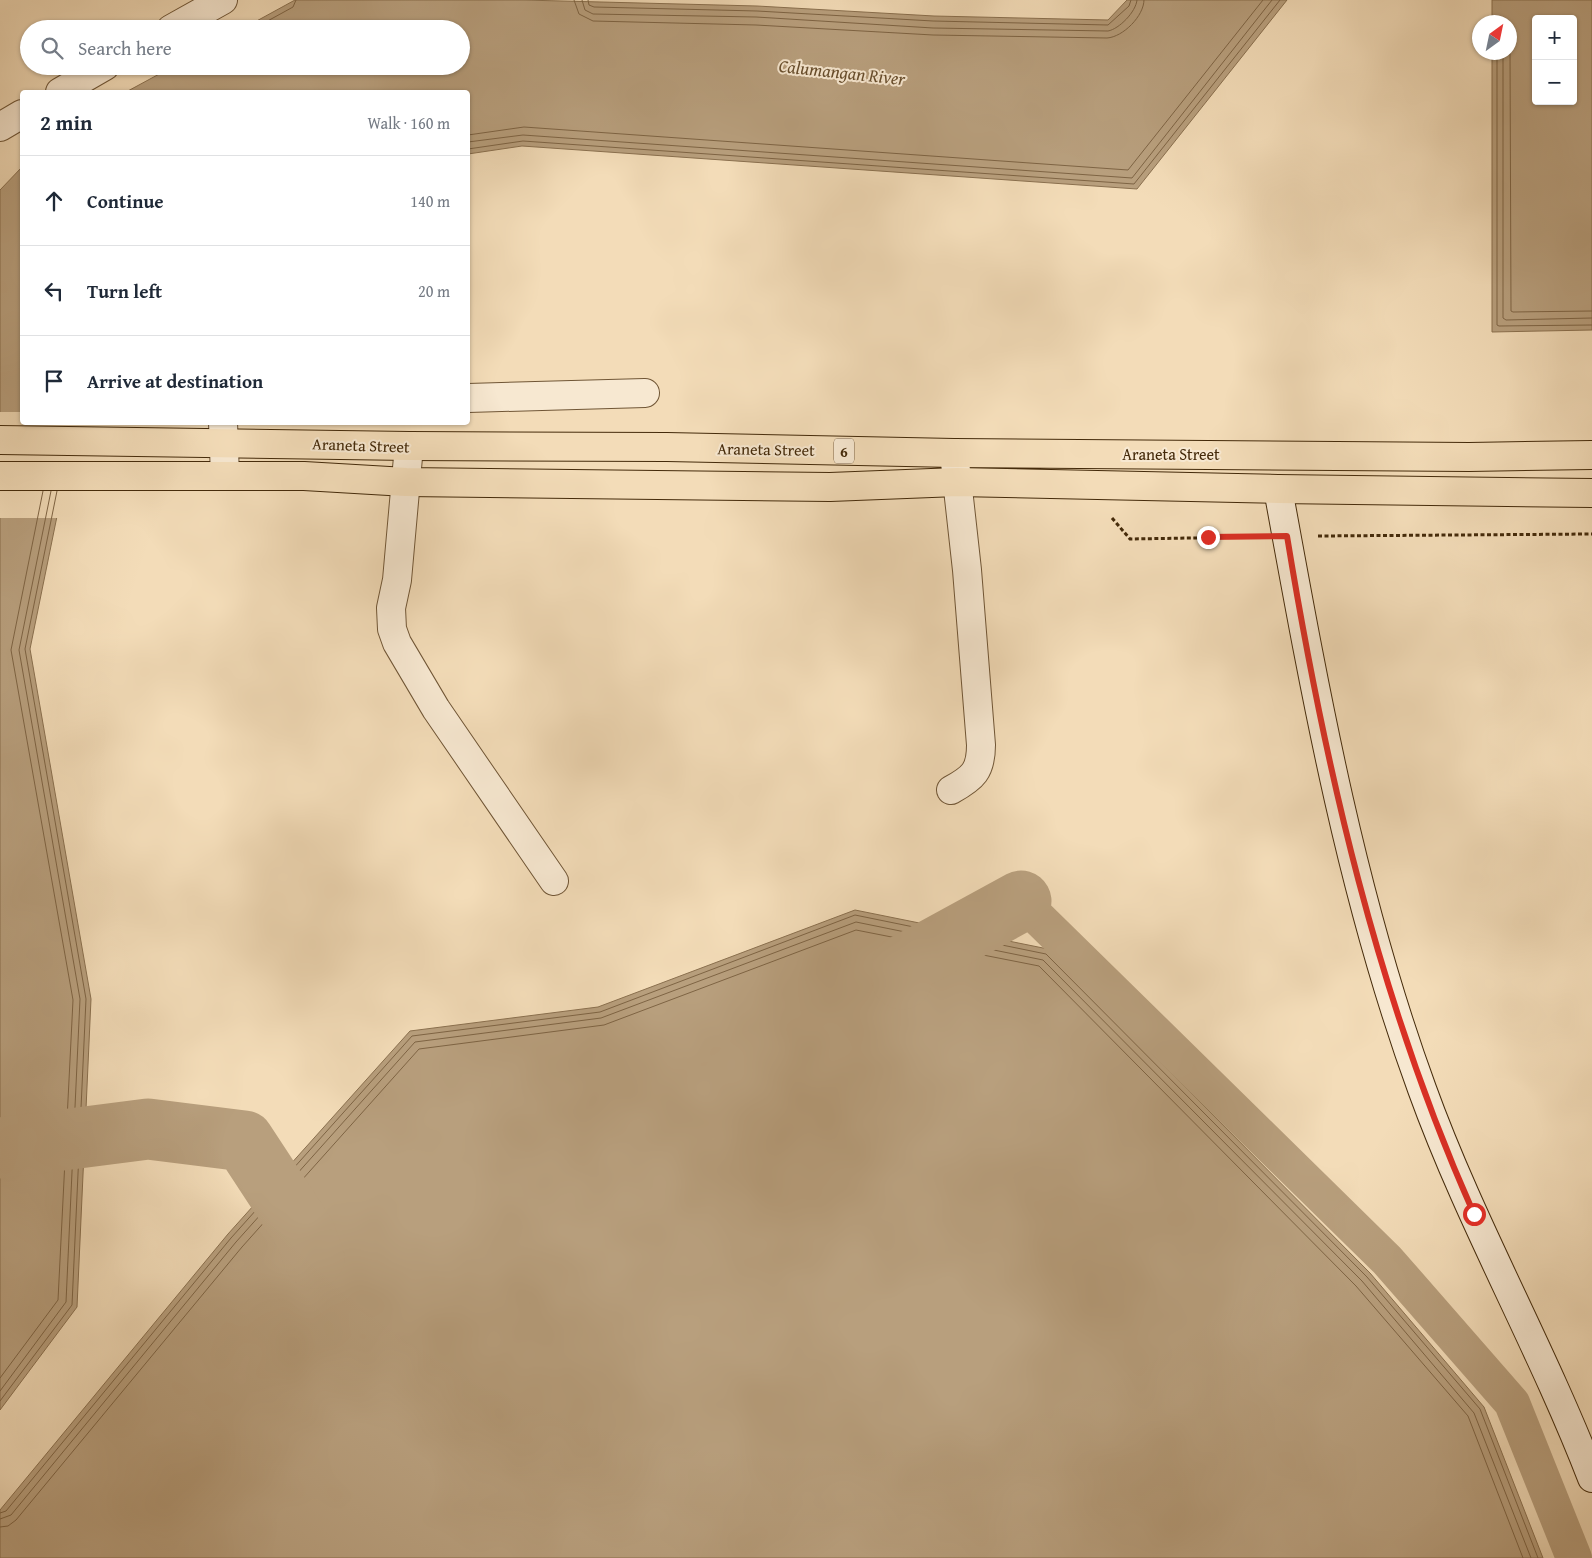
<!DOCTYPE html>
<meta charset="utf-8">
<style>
body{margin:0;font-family:"Gentium Book Plus",serif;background:#f6f6f7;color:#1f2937}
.controls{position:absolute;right:15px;top:15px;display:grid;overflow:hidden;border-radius:5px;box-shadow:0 1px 4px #0004}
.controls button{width:45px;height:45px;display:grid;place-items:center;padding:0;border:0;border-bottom:1px solid #e0e1e3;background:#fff;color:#1f2937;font:25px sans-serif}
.compass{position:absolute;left:1472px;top:15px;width:45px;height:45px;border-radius:50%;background:#fff;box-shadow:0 1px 4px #0004;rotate:33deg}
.stop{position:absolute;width:15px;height:15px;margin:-11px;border:4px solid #d93025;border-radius:50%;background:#fff}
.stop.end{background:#d93025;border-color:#fff;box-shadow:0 1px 5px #0008}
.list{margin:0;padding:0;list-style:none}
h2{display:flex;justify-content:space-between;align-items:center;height:65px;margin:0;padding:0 20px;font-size:21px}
h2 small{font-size:16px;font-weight:400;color:#747a83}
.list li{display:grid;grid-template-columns:32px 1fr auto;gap:15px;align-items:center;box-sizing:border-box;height:90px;padding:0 20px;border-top:1px solid #e0e1e3}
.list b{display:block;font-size:19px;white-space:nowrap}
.list em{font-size:16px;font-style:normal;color:#747a83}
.icon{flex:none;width:28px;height:28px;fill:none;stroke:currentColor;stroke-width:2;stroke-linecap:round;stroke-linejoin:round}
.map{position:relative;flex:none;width:1592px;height:1558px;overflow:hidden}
.search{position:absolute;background:#fff;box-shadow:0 1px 4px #0004;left:20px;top:20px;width:450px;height:55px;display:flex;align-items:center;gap:12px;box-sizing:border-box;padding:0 18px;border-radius:28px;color:#747a83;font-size:19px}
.panel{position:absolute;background:#fff;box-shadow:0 1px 4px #0004;left:20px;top:90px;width:450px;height:335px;border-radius:5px}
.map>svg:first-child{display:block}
</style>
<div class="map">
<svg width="1592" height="1558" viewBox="0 0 1592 1558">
<rect width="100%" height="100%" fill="#f3dcb8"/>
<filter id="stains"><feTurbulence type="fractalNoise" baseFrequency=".004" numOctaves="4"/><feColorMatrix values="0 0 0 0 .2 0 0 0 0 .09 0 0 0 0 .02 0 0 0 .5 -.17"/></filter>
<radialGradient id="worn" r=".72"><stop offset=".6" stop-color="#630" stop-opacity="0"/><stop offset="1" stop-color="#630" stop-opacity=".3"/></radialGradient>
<path fill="#b89f7d" stroke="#8a704f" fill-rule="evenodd" d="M295,0H523L757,6L934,16L1108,20L1127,0H1287L1137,189L522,146L468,154V92H126L174,66H461V29H242Z
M1492,0H1592V330L1492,332V53L1510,52V22H1492ZM1536,19H1573V101H1536Z
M22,167V422L76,423L30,649L91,999L77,1307L0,1410V190Z
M855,910L1048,949L1370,1273L1484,1407L1543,1558H0V1510L228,1234L410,1031L598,1007Z"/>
<path fill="#f3dcb8" d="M0,412H22V422H78L59,518H0Z"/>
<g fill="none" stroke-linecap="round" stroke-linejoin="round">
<path stroke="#7e6444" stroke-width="1" d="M574,0L579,14L593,21L756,25L933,35L1107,38C1123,37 1144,16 1144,0
M582,0L585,10L593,14L756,17L933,28L1108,31C1119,29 1136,12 1137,0
M588,0L589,5L594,7L757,11L933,21L1108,25L1129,6L1131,0
M253,29L293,7L296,0
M1510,47L1511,311L1513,312L1592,311
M1497,52V325L1499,326L1592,325
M1503,52V318L1506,320L1592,318
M468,135L524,127L1128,170L1263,0
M468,142L523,135L1132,178L1272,0
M468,149L523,141L1134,184L1280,0
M0,1378L58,1300L73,1000L11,650L43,491
M0,1391L66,1302L80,999L19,650L51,491
M0,1401L72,1305L86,999L25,649L57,491
M0,1513L6,1511L231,1238L412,1036L600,1012L855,915L1046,954L1367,1277L1480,1409L1538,1558
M0,1519L11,1515L236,1242L415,1042L601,1018L856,922L1043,960L1362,1281L1474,1413L1531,1558
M0,1527L8,1526L16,1520L242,1247L419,1049L604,1025L856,930L1039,966L1356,1286L1468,1416L1523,1558"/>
<path stroke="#b89f7d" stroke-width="36" d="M1021,901L1387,1260L1512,1403L1574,1558"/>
<path stroke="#b89f7d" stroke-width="61" d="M902,979V966L1021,901
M0,1148L148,1129L244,1141L305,1234L314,1258"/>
<g stroke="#705636" stroke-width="30">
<path id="street" d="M171,29L223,0
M60,92L105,66
M0,127L22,114
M468,398L645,393
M223,422L225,476
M409,446L397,580L391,608L392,629L397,643L436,709L554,881
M951,790C973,778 981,771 981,745L967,570L954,453"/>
</g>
<g stroke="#442a0a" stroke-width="30">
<path id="secondary" d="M1278,489C1315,692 1351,895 1422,1089C1470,1222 1541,1346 1592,1478"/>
</g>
<g stroke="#442a0a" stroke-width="30">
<path id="highway" d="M0,440L409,446L667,447L954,453L1469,457L1592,455
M0,476H304L406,482L830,487L957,482L1278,489L1592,493"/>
</g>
<path stroke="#442a0a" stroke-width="3" stroke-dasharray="4 2.5" stroke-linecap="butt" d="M1112,518L1130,539L1254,537
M1318,536L1592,534"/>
<use href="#street" stroke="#f7e8d1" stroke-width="28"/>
<use href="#secondary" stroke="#f7e8d1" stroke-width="28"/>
<use href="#highway" stroke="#f3dcb8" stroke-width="28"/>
</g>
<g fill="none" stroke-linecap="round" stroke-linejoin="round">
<path stroke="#d93025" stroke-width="6" d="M1208,537L1287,536C1325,768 1378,999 1474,1214"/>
</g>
<g text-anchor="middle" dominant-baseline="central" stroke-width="4" stroke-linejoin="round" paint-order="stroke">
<rect fill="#f7e8d1" stroke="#7a6346" stroke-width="1" x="834" y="438.5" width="20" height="25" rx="4"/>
<g font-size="15" font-weight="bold" fill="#442a0a">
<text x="844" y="451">6</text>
</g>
<g font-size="16" fill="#442a0a" stroke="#f7e8d1">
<text transform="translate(361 445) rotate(2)">Araneta Street</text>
<text transform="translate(766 449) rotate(1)">Araneta Street</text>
<text x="1171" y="454">Araneta Street</text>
</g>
<g font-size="18" font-style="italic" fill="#674d2c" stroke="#f7e8d1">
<text transform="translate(842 72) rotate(6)">Calumangan River</text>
</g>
</g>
<rect width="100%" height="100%" filter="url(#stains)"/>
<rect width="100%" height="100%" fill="url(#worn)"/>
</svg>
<div class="controls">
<button>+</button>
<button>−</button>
</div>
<svg class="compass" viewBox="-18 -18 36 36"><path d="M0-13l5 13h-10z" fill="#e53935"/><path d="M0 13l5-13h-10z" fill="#747a83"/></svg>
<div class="stop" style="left:1474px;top:1214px"></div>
<div class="stop end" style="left:1208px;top:537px"></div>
<div class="search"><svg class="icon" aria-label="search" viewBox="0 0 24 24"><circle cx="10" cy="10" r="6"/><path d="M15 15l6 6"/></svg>Search here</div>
<section class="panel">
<h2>2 min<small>Walk · 160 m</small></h2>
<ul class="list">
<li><svg class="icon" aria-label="ahead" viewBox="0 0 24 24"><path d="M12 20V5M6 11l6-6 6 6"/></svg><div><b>Continue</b></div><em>140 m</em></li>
<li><svg class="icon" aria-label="left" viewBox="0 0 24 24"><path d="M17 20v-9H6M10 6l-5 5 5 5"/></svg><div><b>Turn left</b></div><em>20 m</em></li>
<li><svg class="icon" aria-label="arrive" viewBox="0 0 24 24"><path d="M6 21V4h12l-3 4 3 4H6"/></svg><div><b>Arrive at destination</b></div></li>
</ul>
</section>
</div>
